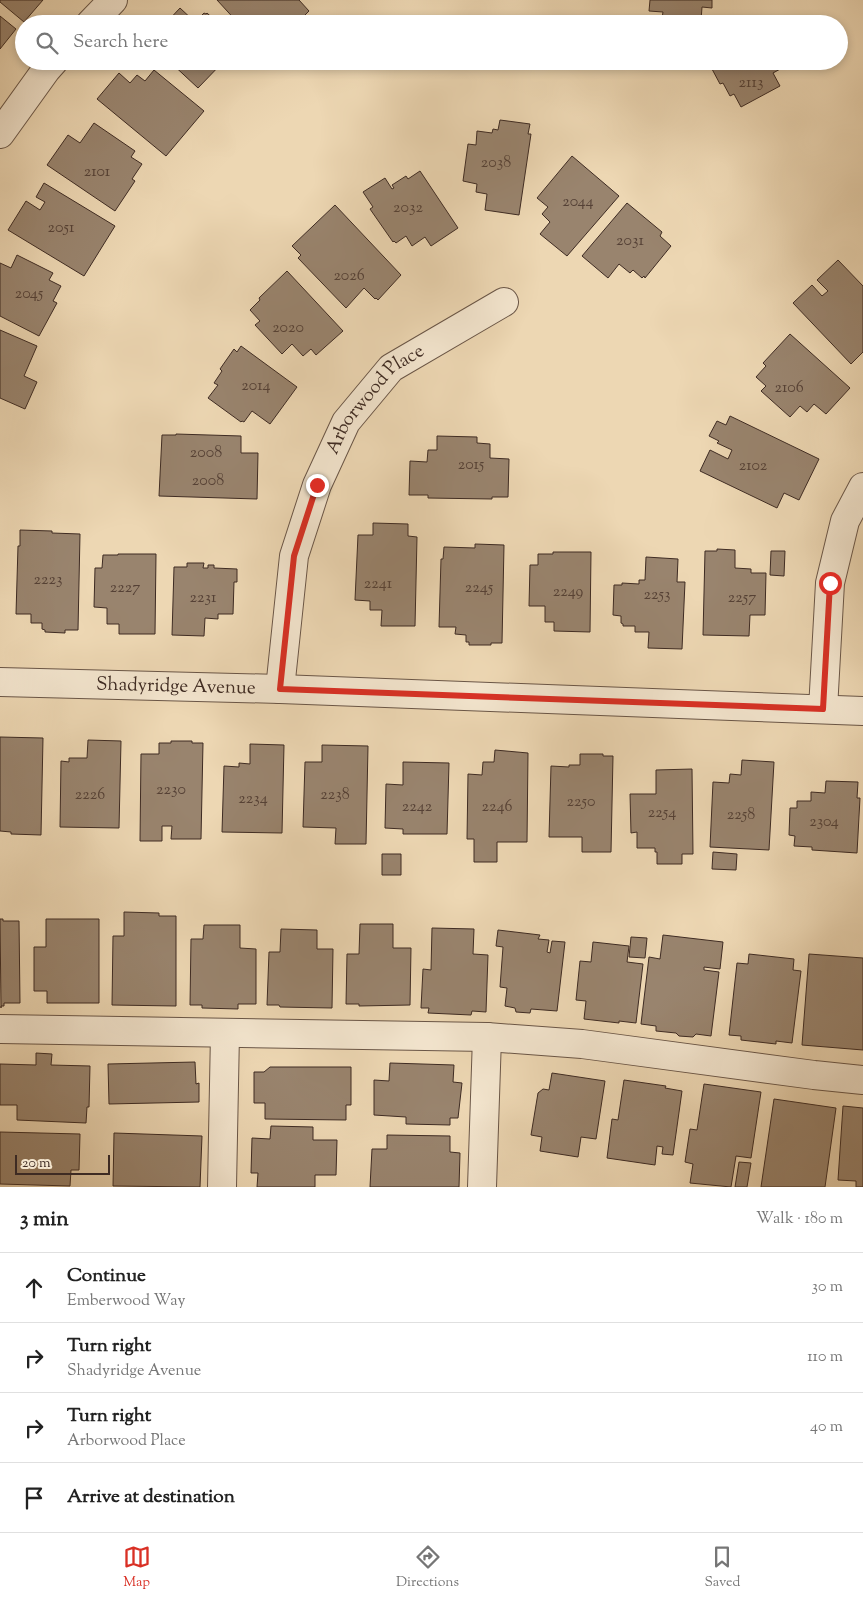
<!DOCTYPE html>
<meta charset="utf-8">
<style>
body{margin:0;font-family:"Sorts Mill Goudy",serif;background:#f6f6f6;color:#222}
.scale{position:absolute;left:15px;bottom:12px;width:95px;box-sizing:border-box;padding-left:5px;border:2px solid #3e2b23;border-top:0;font-size:14px;line-height:18px;white-space:nowrap;color:#3e2b23;-webkit-text-stroke:4px #f3e5ce;paint-order:stroke}
.stop{position:absolute;width:15px;height:15px;margin:-11px;border:4px solid #d93025;border-radius:50%;background:#fff}
.stop.end{background:#d93025;border-color:#fff;box-shadow:0 1px 5px #0008}
.list{margin:0;padding:0;list-style:none}
h2{display:flex;justify-content:space-between;align-items:center;height:65px;margin:0;padding:0 20px;font-size:21px}
h2 small{font-size:16px;font-weight:400;color:#767676}
.list li{display:grid;grid-template-columns:32px 1fr auto;gap:15px;align-items:center;box-sizing:border-box;height:70px;padding:0 20px;border-top:1px solid #e0e0e0}
.list b{display:block;font-size:19px;white-space:nowrap}
.list p{margin:0;font-size:16px;white-space:nowrap;color:#767676}
.list em{font-size:16px;font-style:normal;color:#767676}
.icon{flex:none;width:28px;height:28px;fill:none;stroke:currentColor;stroke-width:2;stroke-linecap:round;stroke-linejoin:round}
.map{position:relative;flex:none;width:863px;height:1187px;overflow:hidden}
.search{position:absolute;background:#fff;box-shadow:0 2px 8px #0003;left:15px;right:15px;top:15px;height:55px;display:flex;align-items:center;gap:12px;box-sizing:border-box;padding:0 18px;border-radius:28px;color:#767676;font-size:19px}
.sheet{height:345px;background:#fff}
nav{display:flex;justify-content:space-around;align-items:center;box-sizing:border-box;height:70px;border-top:1px solid #e0e0e0;background:#fff;font-size:14px;color:#767676}
nav a{display:grid;justify-items:center;gap:2px}
nav .on{color:#d93025}
.map>svg:first-child{display:block}
</style>
<div class="map">
<svg width="863" height="1187" viewBox="0 0 863 1187">
<rect width="100%" height="100%" fill="#edd7b3"/>
<filter id="stains"><feTurbulence type="fractalNoise" baseFrequency=".004" numOctaves="4"/><feColorMatrix values="0 0 0 0 .2 0 0 0 0 .09 0 0 0 0 .02 0 0 0 .5 -.17"/></filter>
<radialGradient id="worn" r=".72"><stop offset=".6" stop-color="#630" stop-opacity="0"/><stop offset="1" stop-color="#630" stop-opacity=".3"/></radialGradient>
<path fill="#99846e" stroke="#3e2b23" d="M0,0H43L24,22L0,2Z
M217,0H299L309,11L296,24H239Z
M650,0H712V8L702,7L701,21L662,18L663,12L649,11Z
M180,8L195,22L204,13L206,14L207,13L219,24H165Z
M0,16L16,29L0,49Z
M169,61H224L198,88Z
M711,61H778L782,68L773,73L780,86L741,107L734,94L730,96L723,83L720,84L712,69L715,67Z
M154,70L204,111L166,156L97,99L119,73L130,83L137,75L145,81Z
M500,120L530,124L528,134H531L519,215L485,210L487,194L476,192L477,184L463,181L468,144L476,145L477,131L492,133L493,129L498,130Z
M94,123L135,151L131,157L142,164L132,179L135,181L115,211L47,165L68,135L80,143Z
M572,156L619,196L567,256L540,234L550,222L542,214L548,207L537,198Z
M420,171L458,228L431,246L425,237L412,246L406,236L396,243L394,241L393,242L370,209L373,207L363,192L385,178L392,189L394,188L392,185L406,176L408,179Z
M44,183L115,226L84,276L8,230L26,201L40,210L45,202L36,197Z
M627,203L662,232L660,236L671,246L645,278L644,276L642,278L633,270L630,273L619,264L608,278L582,256Z
M335,205L401,275L378,300L376,298L375,299L364,288L346,308L298,258L301,255L292,246Z
M17,255L53,273L49,280L61,286L53,301L57,303L39,336L0,316V263L11,268Z
M838,260L863,286V352L851,364L793,303L812,285L822,296L828,291L817,280Z
M287,271L343,331L316,355L311,349L303,356L292,344L282,354L255,325L260,321L250,310L260,300L259,298Z
M0,330L37,346L24,376L37,382L25,409L0,398Z
M790,334L850,388L826,414L814,404L807,412L800,406L790,417L761,391L766,386L756,377L766,366L763,363Z
M241,346L297,387L270,424L252,411L244,422L242,421L241,422L208,398L218,385L214,383L222,371L220,369L234,349L237,352Z
M730,416L819,459L799,500L784,493L777,508L700,471L710,450L728,459L732,450L717,443L719,441L709,436L717,421L726,425Z
M176,434L241,436V453H258L257,499L159,496L162,435H176Z
M437,436L477,437V443L490,444V458L509,459L508,497H492V499L428,498V495H409L410,461L427,462L428,450H437Z
M373,523L408,524V536L417,537L415,626H381L382,610H370V601L355,600L358,535H373Z
M20,530L52,531V533L80,534L78,630H65V633L45,632V630L42,629V623H31V614H16L18,546H20Z
M475,544L504,545L502,643H491V645H469V642H466V635L455,634L456,627H439L441,559H443L444,547L475,548Z
M717,549L735,550V568L751,569V573H766L765,615H750L749,636L703,635L705,551H717Z
M771,551H785L784,576L770,575Z
M553,552H591L590,632L554,631V622H545V606H529L530,565H538V554H553Z
M118,554H156L155,634H119V624H107V608L94,607L95,568H102L103,555H118Z
M646,557L678,559L677,582H685L682,649L648,648L649,632H635V626H623V624L621,623V616L613,615L614,585H622V583L639,584V580H645Z
M187,563H204L203,568H208V565H214V568L237,569V582H234L233,614H218V619L205,618L204,636L172,635L174,567H187Z
M0,737L43,738L41,835L11,834V832L0,831Z
M88,740L121,741L119,828L60,827L61,761L69,762V758H87Z
M171,741H192V743H203L201,839H171L172,826H162V841H140L141,754H159V743H171Z
M250,744L284,745L282,833L222,832L224,766L239,767V763L250,764Z
M322,745L368,746L366,844H335L336,828L303,827L305,762H322Z
M495,750L528,753L527,842H497V862H474V839H467L468,774L482,775L483,762H494Z
M580,754H603V756H613L611,852H582V837H549L551,766L569,767V765H580Z
M742,760L774,762L769,850L710,847L713,782L729,783L730,774L741,775Z
M403,762L449,763L447,834H403V829L385,828L386,784L403,785Z
M692,769L693,854H682V864H657V852H655V848H637V832L631,833L630,794H656V770Z
M826,781L858,782L857,798H860L857,853L812,850V847L794,846L795,836L789,835L790,808H797V801H811V792L825,793Z
M713,852L737,854L736,870L712,869Z
M382,854H401V875H382Z
M124,912L159,913V916H176V1006L112,1005L113,936H124Z
M0,919H3V921H19L20,1003H4V1006H1V1008Z
M46,919H99V1003H47V991H34V947H46Z
M360,924H393V948H411L410,1005L359,1006V1004H346L347,954H359Z
M204,925H240V948L256,949V1004H238V1009L202,1008V1005H190L191,939H203Z
M432,928L474,929L473,954L488,955L486,1012L472,1011L471,1015L428,1013L429,1008H421L423,969L431,970Z
M281,929L317,930V949H333L332,1008L280,1007L279,1005H267L269,952H280Z
M498,930L540,935L538,939L549,940L547,952L550,953L552,941L565,942L557,1011L531,1009L530,1013L516,1012L515,1008L505,1006L507,988L500,987L503,947L496,946Z
M663,935L723,942L720,969L704,967V970L719,972L711,1036L696,1034L693,1037L679,1036L676,1033L656,1031V1026L641,1024L649,957L660,959Z
M631,937L647,938L645,958L629,957Z
M593,942L629,946L627,962L643,964L636,1023L619,1021V1023L584,1019L586,1001L576,1000L580,961L591,962Z
M749,954L794,959L793,970L801,971L792,1043L776,1041V1044L741,1040V1036L729,1035L737,963L748,964Z
M809,954L863,958V1050L802,1045Z
M36,1053L52,1054L51,1065L90,1066L89,1107H87L86,1123L17,1120V1105H0V1064L36,1065Z
M195,1062L196,1084L199,1083V1102L109,1104L108,1064Z
M390,1063L454,1065L453,1082L462,1083L458,1118H450V1125L406,1124V1117L374,1115V1080L389,1081Z
M270,1067H351V1105H346V1120L265,1119V1103H254V1072H264Z
M552,1073L605,1081L596,1139L581,1137L578,1157L540,1151L542,1137L531,1135L538,1093L543,1089L549,1090Z
M624,1080L666,1086L665,1088L682,1091L673,1155L662,1154L663,1147L657,1146L655,1165L607,1158L612,1119L618,1120Z
M704,1084L761,1092L751,1158L736,1156L731,1187L690,1183L693,1164L685,1162L690,1129L697,1130Z
M774,1099L836,1108L825,1187H761Z
M843,1106L863,1108V1187H856V1181L838,1180Z
M271,1126L313,1127V1140H337L336,1175H315V1187H257L258,1173H251L252,1138L270,1139Z
M0,1132L80,1134L79,1170H71L70,1186L0,1184Z
M114,1133L202,1136L200,1187L113,1186Z
M387,1135L450,1136V1152L460,1153L459,1187H370L372,1149H387Z
M739,1162L751,1163L747,1187H735Z"/>
<g fill="none" stroke-linecap="round" stroke-linejoin="round">
<g stroke="#6a5647" stroke-width="30">
<g id="street">
<path d="M90,24L113,0"/>
<path d="M0,134L46,70L54,61"/>
<path id="s1" d="M0,682L280,689L863,711"/>
<path id="s2" d="M280,689L294,556L317,485L346,422L391,368L504,302"/>
<path d="M823,709L830,583L845,521L863,487"/>
<path d="M0,1029L487,1037L582,1044L814,1075L863,1080"/>
<path d="M222,1187L225,1033"/>
<path d="M482,1187L487,1037"/>
</g>
</g>
<use href="#street" stroke="#f3e5ce" stroke-width="28"/>
</g>
<g fill="none" stroke-linecap="round" stroke-linejoin="round">
<path stroke="#d93025" stroke-width="6" d="M317,485L294,556L280,689L823,709L830,583"/>
</g>
<g text-anchor="middle" dominant-baseline="central" stroke-width="4.5" stroke-linejoin="round" paint-order="stroke">
<g font-size="16" fill="#554136">
<text x="751" y="83">2113</text>
<text x="496" y="163">2038</text>
<text x="97" y="172">2101</text>
<text x="578" y="202">2044</text>
<text x="408" y="208">2032</text>
<text x="61" y="228">2051</text>
<text x="630" y="241">2031</text>
<text x="349" y="276">2026</text>
<text x="29" y="294">2045</text>
<text x="288" y="328">2020</text>
<text x="256" y="386">2014</text>
<text x="789" y="388">2106</text>
<text x="206" y="453">2008</text>
<text x="471" y="465">2015</text>
<text x="753" y="466">2102</text>
<text x="208" y="481">2008</text>
<text x="48" y="580">2223</text>
<text x="378" y="584">2241</text>
<text x="125" y="588">2227</text>
<text x="479" y="588">2245</text>
<text x="568" y="592">2249</text>
<text x="657" y="595">2253</text>
<text x="203" y="598">2231</text>
<text x="742" y="598">2257</text>
<text x="171" y="790">2230</text>
<text x="90" y="795">2226</text>
<text x="335" y="795">2238</text>
<text x="253" y="799">2234</text>
<text x="581" y="802">2250</text>
<text x="417" y="807">2242</text>
<text x="497" y="807">2246</text>
<text x="662" y="813">2254</text>
<text x="741" y="815">2258</text>
<text x="824" y="822">2304</text>
</g>
<g font-size="19" fill="#3e2b23" stroke="#f3e5ce">
<text stroke="none"><textPath href="#s2" startOffset="314">Arborwood Place</textPath></text>
<text stroke="none"><textPath href="#s1" startOffset="176">Shadyridge Avenue</textPath></text>
</g>
</g>
<rect width="100%" height="100%" filter="url(#stains)"/>
<rect width="100%" height="100%" fill="url(#worn)"/>
</svg>
<div class="scale">20 m</div>
<div class="stop" style="left:830px;top:583px"></div>
<div class="stop end" style="left:317px;top:485px"></div>
<div class="search"><svg class="icon" aria-label="search" viewBox="0 0 24 24"><circle cx="10" cy="10" r="6"/><path d="M15 15l6 6"/></svg>Search here</div>
</div>
<section class="sheet">
<h2>3 min<small>Walk · 180 m</small></h2>
<ul class="list">
<li><svg class="icon" aria-label="ahead" viewBox="0 0 24 24"><path d="M12 20V5M6 11l6-6 6 6"/></svg><div><b>Continue</b><p>Emberwood Way</p></div><em>30 m</em></li>
<li><svg class="icon" aria-label="right" viewBox="0 0 24 24"><path d="M7 20v-9h11M14 6l5 5-5 5"/></svg><div><b>Turn right</b><p>Shadyridge Avenue</p></div><em>110 m</em></li>
<li><svg class="icon" aria-label="right" viewBox="0 0 24 24"><path d="M7 20v-9h11M14 6l5 5-5 5"/></svg><div><b>Turn right</b><p>Arborwood Place</p></div><em>40 m</em></li>
<li><svg class="icon" aria-label="arrive" viewBox="0 0 24 24"><path d="M6 21V4h12l-3 4 3 4H6"/></svg><div><b>Arrive at destination</b></div></li>
</ul>
</section>
<nav>
<a class="on"><svg class="icon" aria-label="map" viewBox="0 0 24 24"><path d="M3 6l6-2 6 2 6-2v14l-6 2-6-2-6 2zM9 4v14M15 6v14"/></svg>Map</a>
<a><svg class="icon" aria-label="directions" viewBox="0 0 24 24"><path d="M12 3l9 9-9 9-9-9zM9 14v-3h6M13 9l2 2-2 2"/></svg>Directions</a>
<a><svg class="icon" aria-label="saved" viewBox="0 0 24 24"><path d="M7 4h10v16l-5-4-5 4z"/></svg>Saved</a>
</nav>
